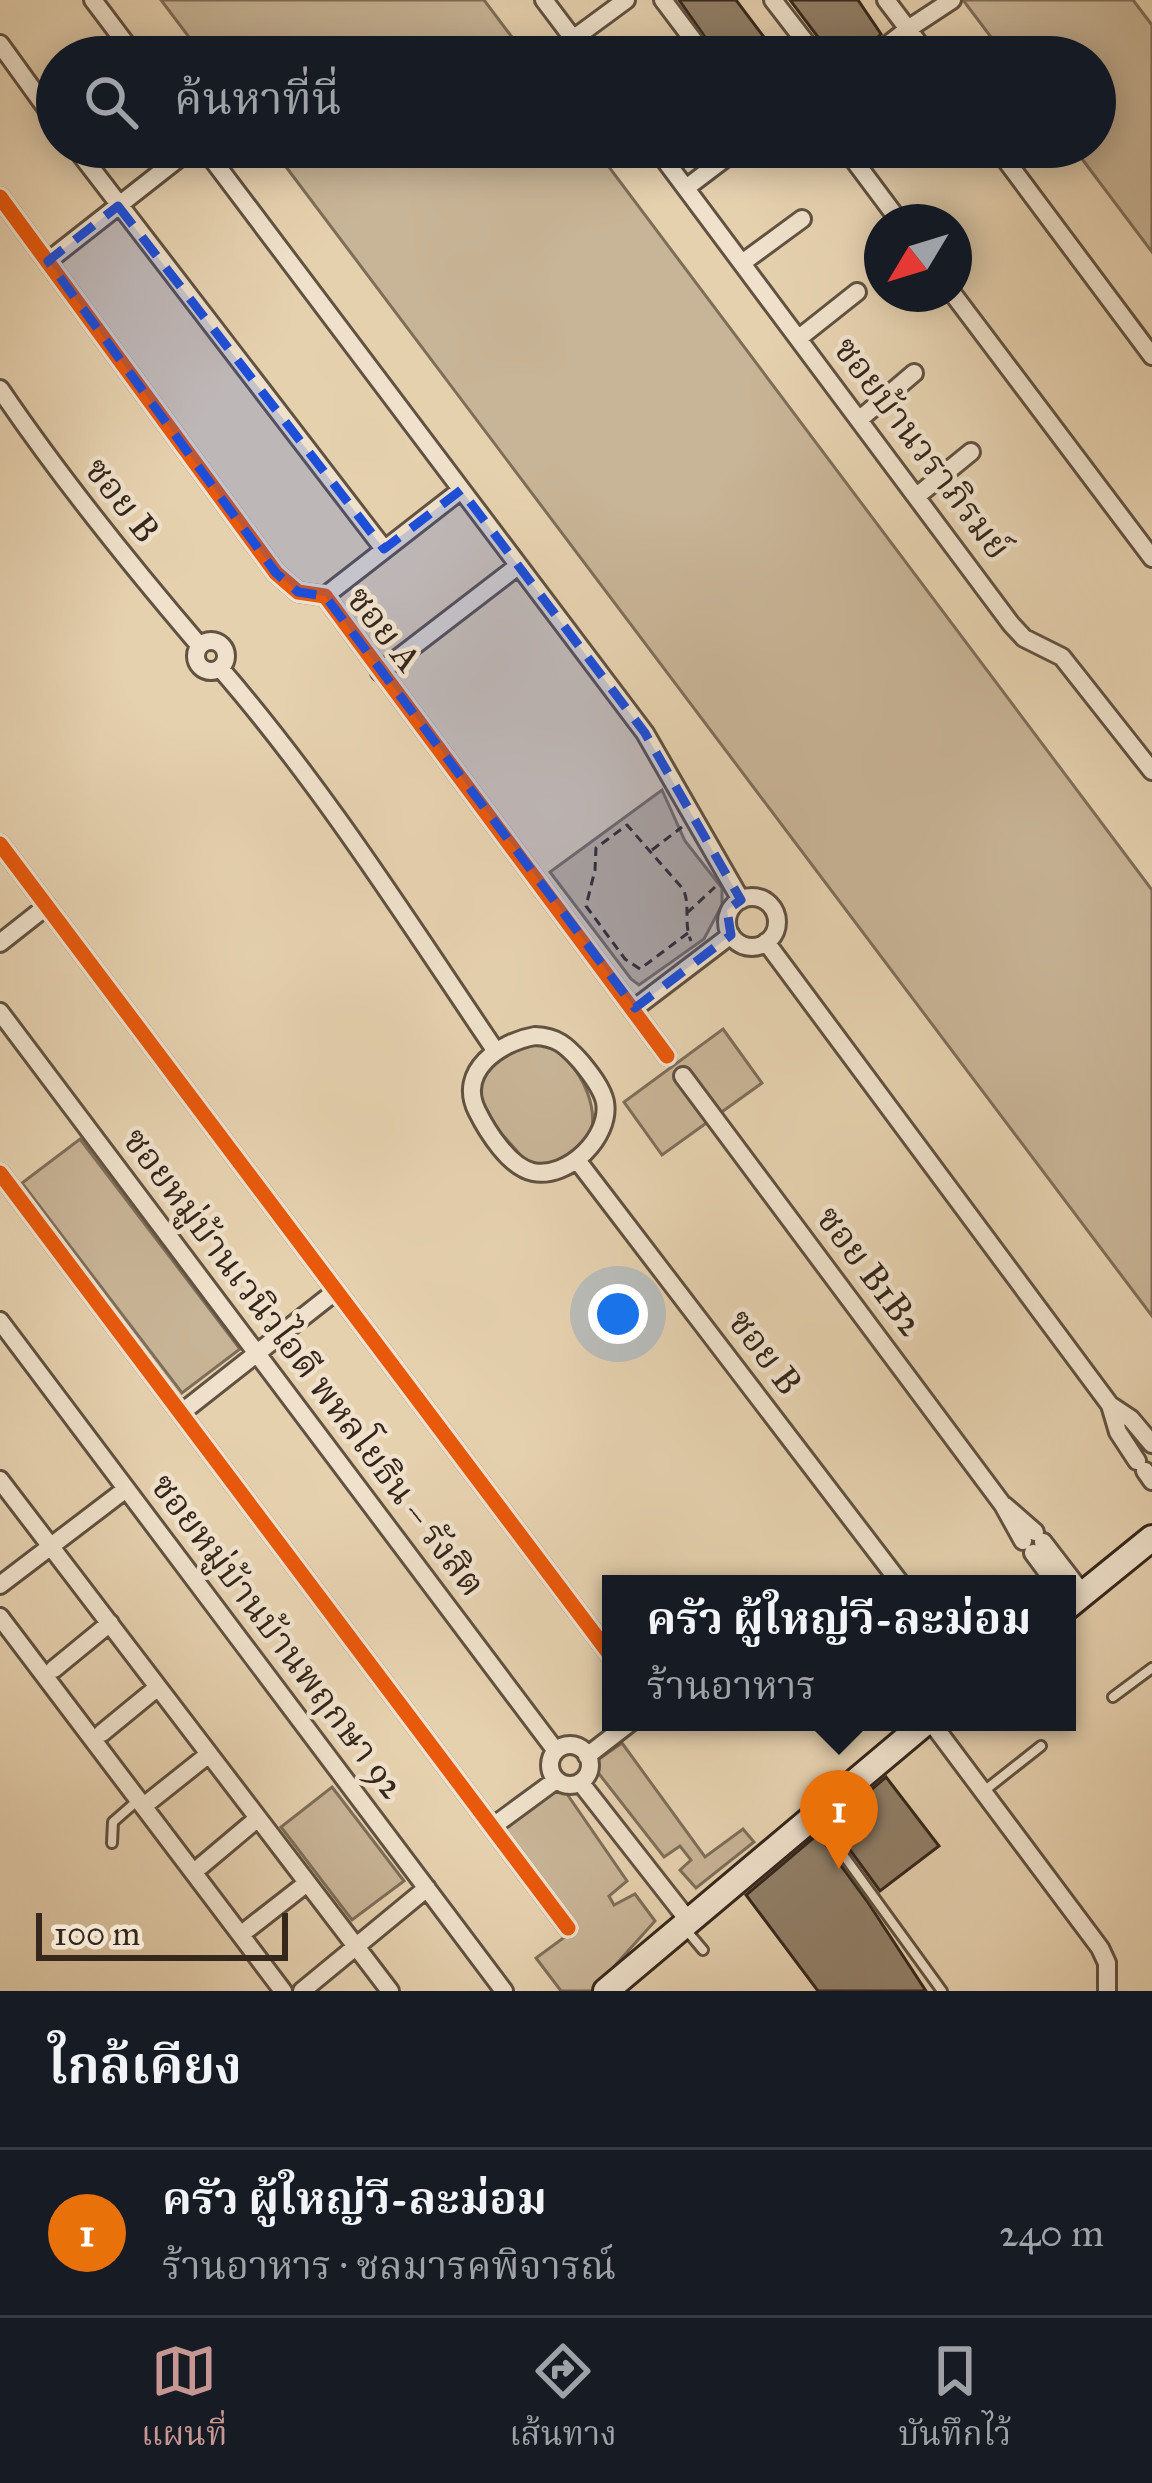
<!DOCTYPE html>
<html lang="th">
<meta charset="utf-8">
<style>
body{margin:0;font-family:"IM FELL Great Primer","Noto Serif Thai",serif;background:#20242c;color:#f1f3f6}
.compass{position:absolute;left:864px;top:204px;width:108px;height:108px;border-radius:50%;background:#171b24;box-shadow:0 6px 30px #0003;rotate:232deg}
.scale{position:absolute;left:36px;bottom:30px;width:252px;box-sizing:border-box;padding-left:12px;border:6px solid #35271c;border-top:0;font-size:33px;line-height:42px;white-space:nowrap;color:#35271c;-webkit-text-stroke:9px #efe1cb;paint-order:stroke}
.you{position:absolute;left:618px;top:1314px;width:42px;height:42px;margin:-30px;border:9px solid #fff;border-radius:50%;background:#1a73e8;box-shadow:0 0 0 18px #1a73e833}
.badge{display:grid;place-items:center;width:78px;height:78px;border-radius:50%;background:#c59692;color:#fff;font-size:39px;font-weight:700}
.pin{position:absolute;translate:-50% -99px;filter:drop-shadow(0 3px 6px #0008)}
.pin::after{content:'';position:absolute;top:63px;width:42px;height:36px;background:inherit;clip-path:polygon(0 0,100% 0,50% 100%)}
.popup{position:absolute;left:602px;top:1575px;width:474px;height:156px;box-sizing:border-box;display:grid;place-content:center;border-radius:0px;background:#171b24;filter:drop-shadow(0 3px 9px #0005);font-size:39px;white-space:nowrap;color:#9ea1a6}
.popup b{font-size:45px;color:#f1f3f6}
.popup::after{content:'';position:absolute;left:50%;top:100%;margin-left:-24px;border:24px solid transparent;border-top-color:#171b24}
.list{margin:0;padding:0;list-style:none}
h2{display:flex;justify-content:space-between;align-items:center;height:156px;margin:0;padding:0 48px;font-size:51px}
h2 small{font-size:39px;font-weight:400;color:#9ea1a6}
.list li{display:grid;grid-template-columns:78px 1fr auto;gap:36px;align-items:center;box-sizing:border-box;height:168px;padding:0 48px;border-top:3px solid #363941}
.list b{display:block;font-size:45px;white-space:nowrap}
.list p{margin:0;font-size:39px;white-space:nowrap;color:#9ea1a6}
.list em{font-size:39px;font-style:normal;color:#9ea1a6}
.icon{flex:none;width:66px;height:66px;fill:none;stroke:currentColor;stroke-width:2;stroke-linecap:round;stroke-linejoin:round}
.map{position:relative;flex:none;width:1152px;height:1991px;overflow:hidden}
.search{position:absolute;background:#171b24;box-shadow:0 6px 30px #0003;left:36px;right:36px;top:36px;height:132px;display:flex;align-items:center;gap:30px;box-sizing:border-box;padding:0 42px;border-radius:66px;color:#9ea1a6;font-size:45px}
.sheet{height:324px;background:#171b24}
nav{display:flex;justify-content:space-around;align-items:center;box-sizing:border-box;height:168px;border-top:3px solid #363941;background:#171b24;font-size:33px;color:#9ea1a6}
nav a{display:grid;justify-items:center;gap:6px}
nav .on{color:#c59692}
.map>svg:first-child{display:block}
</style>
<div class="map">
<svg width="1152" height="1991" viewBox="0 0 1152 1991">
<rect width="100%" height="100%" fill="#e6d1af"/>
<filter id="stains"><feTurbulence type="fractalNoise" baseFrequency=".00167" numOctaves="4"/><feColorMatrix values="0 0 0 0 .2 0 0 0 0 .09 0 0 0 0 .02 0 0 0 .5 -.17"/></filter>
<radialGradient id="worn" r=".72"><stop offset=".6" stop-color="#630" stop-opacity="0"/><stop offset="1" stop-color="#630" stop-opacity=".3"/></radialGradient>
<path fill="#c8b496" stroke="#7e6e59" stroke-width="3" d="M161,0H484L527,57H204Z
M963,0H1133L1152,25V252L1073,147H1095V57H1006Z
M271,147H594L1152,890V1316Z
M662,790L685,841L722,888V905L704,939L639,985L631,979L550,872Z
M723,1029L762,1083L662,1155L624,1102Z
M522,1041C528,1042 535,1041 541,1043C579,1055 613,1123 578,1154C565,1165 548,1165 532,1168L492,1123L478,1096L485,1068Z
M80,1139L240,1349L182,1393L22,1183Z
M622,1743L705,1857L743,1829L754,1842L696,1888L680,1870L691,1860L680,1846L664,1857L596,1770V1761Z
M332,1787L404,1881L352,1920L281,1827Z
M558,1788L567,1794L627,1881L609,1896L614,1905L635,1894L655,1921L592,1991H561L536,1958L577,1928L507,1837L506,1827Z"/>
<path fill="#917f68" stroke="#35271c" stroke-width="3" d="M679,0H736L779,57H719Z
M790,0H858L881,34L856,57H833Z
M886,1777L939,1846L880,1891L831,1824Z
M818,1834L867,1901L926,1991H818L746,1895Z"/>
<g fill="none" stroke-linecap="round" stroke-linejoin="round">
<g stroke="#615241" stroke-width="14">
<path id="lane" d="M1113,1697L1152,1668
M984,1791L1041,1746
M818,1820L942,1991
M112,1843L113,1822L137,1801
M687,1931L703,1950"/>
</g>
<g stroke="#615241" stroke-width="22">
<path id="street" d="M93,0L136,57
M544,0L587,57
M663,0L706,57
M773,0L817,57
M886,0L908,29L952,0
M573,39L626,0
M0,44L57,123
M872,57L908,29L929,57
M75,147L384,549
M203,147L645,733L741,900
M655,147L1011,624L1024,638L1062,657L1152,771
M844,147L900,222
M996,147L1152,356
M686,188L740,147
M0,197L276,573L298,592L325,596L667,1056
M48,261L193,147
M742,263L802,219
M953,294L1152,558
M799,338L857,292
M0,389C61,479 129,563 199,645
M860,419L914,373
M917,496L971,452
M325,596L461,490
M196 656a15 15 0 1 1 30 0a15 15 0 1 1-30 0Z
M220,668C323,787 407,920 495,1050
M380,672L518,566
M0,844L611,1656
M727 922a25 25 0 1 1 50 0a25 25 0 1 1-50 0Z
M766,942L1110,1405L1118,1432L1137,1461
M0,943L47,906
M635,1008L731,935
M0,1012L556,1751
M535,1036C557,1037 566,1045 581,1062C590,1073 602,1088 605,1102C611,1137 568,1179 533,1172C509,1167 487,1131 477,1111C457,1071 500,1042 535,1036Z
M683,1076L1003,1505L1023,1541
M577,1160L901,1584
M0,1173L568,1928
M0,1321L504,1991
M1110,1405L1131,1419L1152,1444
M181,1413L336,1291
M1145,1471L1152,1481
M0,1480L390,1991
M1004,1505L1035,1532
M1043,1542L1083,1594
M1033,1553L1056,1584
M0,1585L126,1489
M0,1617L283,1991
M54,1669L110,1623
M931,1722L1100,1948L1107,1963V1991
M102,1733L158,1687
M550 1765a20 20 0 1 1 40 0a20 20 0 1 1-40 0Z
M587,1756L631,1722
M580,1782L688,1920
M150,1801L209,1754
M492,1827L556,1780
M201,1866L258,1818
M248,1929L307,1883
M302,1991L427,1888"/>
</g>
<g stroke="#35271c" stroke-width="30">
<path id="secondary" d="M1067,1607L1152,1538
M606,1991L926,1722"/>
</g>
<path stroke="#35271c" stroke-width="3" stroke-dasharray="9 6" stroke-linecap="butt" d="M652,850L682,827
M687,913L715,887
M688,933L640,969L625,959L586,906L595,870L596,848L627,825L683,889C691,905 683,923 691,941"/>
<use href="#lane" stroke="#efe1cb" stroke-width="8"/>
<use href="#street" stroke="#efe1cb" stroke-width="16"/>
<use href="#secondary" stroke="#efe1cb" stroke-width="24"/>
<g stroke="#efe1cb" stroke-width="22">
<path id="cycleway" d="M0,197L276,573L298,592L325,596L667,1056
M0,844L611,1656
M0,1173L568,1928"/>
</g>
<use href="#cycleway" stroke="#e8590c" stroke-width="15"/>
</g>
<path fill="#1d4ed8" fill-opacity="0.2" stroke="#1d4ed8" stroke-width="9" stroke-dasharray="24 15" stroke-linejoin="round" d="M118,206L384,549L461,490L645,733L741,900L727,910L731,935L635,1008L325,596L298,592L276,573L48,261Z"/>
<g text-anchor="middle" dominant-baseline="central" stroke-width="9" stroke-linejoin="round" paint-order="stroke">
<g font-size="36" fill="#35271c" stroke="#efe1cb">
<text transform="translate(922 448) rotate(53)">ซอยบ้านวราภิรมย์</text>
<text transform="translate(122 500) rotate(52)">ซอย B</text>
<text transform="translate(384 629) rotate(52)">ซอย A</text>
<text transform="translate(870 1271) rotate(53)">ซอย B1B2</text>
<text transform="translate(765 1352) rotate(53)">ซอย B</text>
<text transform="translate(304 1362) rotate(53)">ซอยหมู่บ้านเวนิวไอดี พหลโยธิน – รังสิต</text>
<text transform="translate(278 1636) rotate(53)">ซอยหมู่บ้านบ้านพฤกษา 92</text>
</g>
</g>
<rect width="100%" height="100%" filter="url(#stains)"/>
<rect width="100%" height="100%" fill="url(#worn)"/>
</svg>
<svg class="compass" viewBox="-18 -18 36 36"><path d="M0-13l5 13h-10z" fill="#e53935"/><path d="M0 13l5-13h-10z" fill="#9ea1a6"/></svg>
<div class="scale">100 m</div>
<div class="you"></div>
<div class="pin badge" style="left:839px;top:1869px;background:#e8710a">1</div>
<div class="popup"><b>ครัว ผู้ใหญ่วี-ละม่อม</b>ร้านอาหาร</div>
<div class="search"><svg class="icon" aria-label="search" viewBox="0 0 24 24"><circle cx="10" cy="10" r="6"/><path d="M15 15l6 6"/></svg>ค้นหาที่นี่</div>
</div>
<section class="sheet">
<h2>ใกล้เคียง<small></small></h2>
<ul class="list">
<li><span class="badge" style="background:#e8710a">1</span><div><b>ครัว ผู้ใหญ่วี-ละม่อม</b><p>ร้านอาหาร · ชลมารคพิจารณ์</p></div><em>240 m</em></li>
</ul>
</section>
<nav>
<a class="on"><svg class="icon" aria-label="map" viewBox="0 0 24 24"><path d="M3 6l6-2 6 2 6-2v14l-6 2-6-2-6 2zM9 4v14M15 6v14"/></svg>แผนที่</a>
<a><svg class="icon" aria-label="directions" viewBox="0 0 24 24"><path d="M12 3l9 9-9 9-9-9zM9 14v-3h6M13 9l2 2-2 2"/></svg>เส้นทาง</a>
<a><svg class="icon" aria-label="saved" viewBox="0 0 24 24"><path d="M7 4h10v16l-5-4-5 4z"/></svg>บันทึกไว้</a>
</nav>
